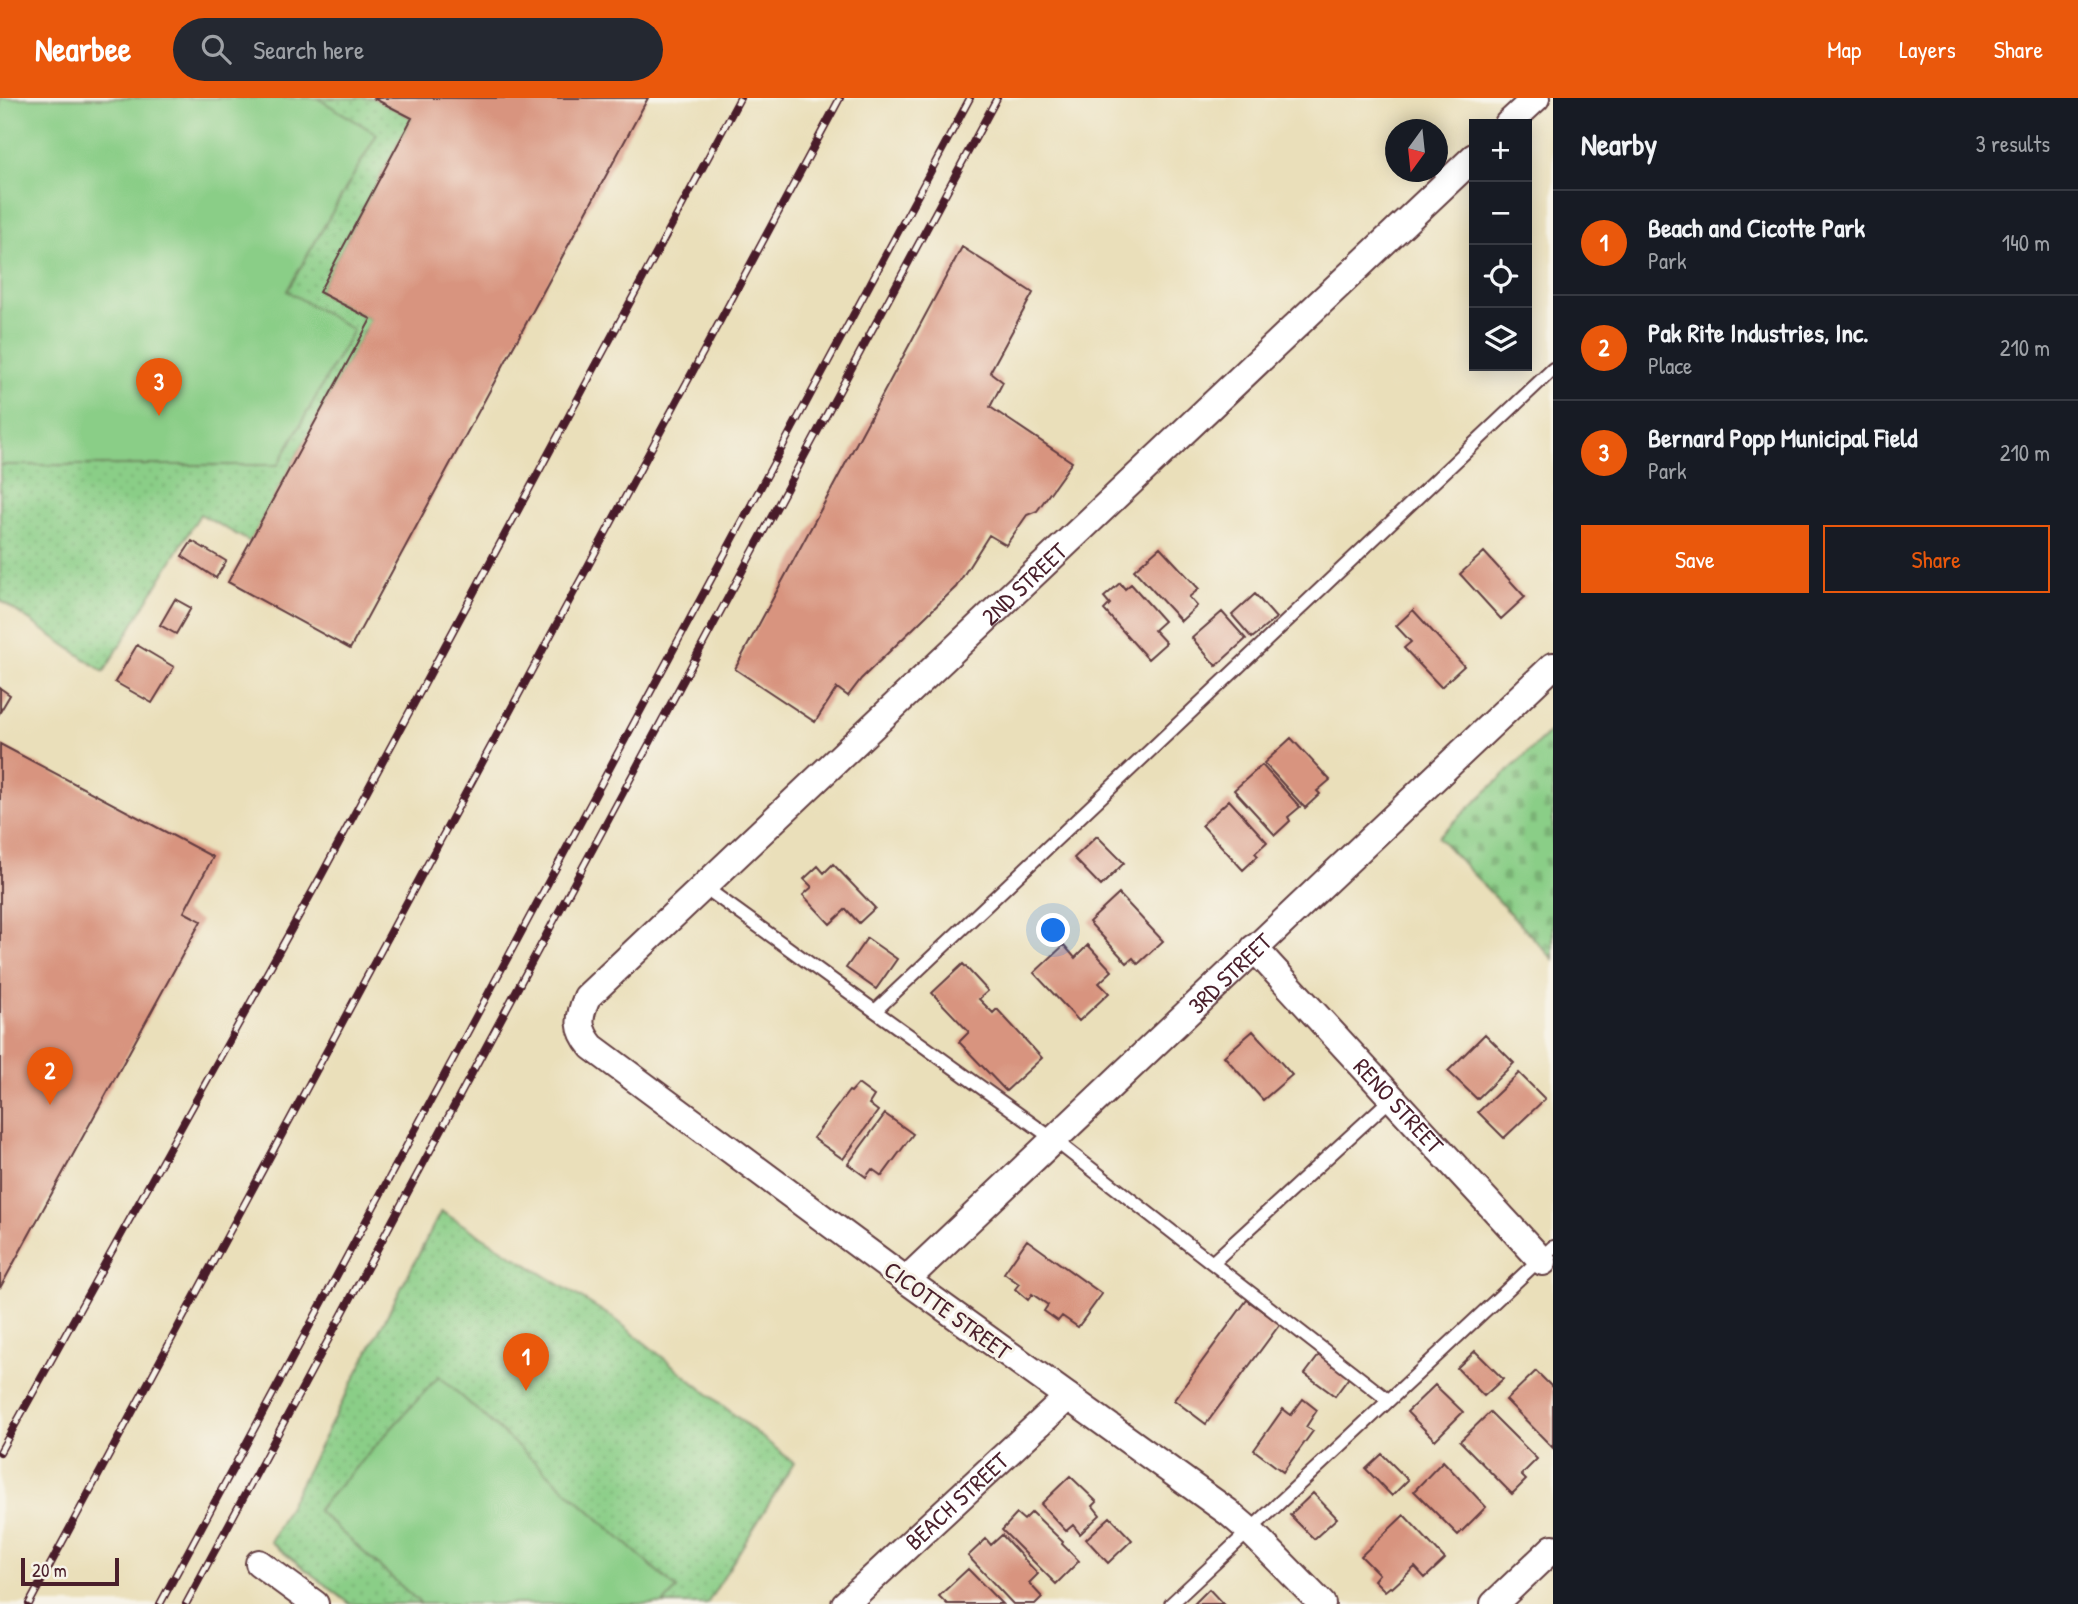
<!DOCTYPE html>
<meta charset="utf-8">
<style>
body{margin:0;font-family:"Patrick Hand",sans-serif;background:#242831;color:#f1f3f6}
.controls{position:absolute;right:21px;top:21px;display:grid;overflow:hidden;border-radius:0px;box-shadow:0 4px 18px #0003}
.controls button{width:63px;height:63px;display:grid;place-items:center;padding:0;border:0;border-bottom:2px solid #363941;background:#171b24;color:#f1f3f6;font:35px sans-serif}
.compass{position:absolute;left:1385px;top:21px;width:63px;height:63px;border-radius:50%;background:#171b24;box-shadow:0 4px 18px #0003;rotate:195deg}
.scale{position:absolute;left:21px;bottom:18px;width:98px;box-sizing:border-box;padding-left:7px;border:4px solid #4a1f2b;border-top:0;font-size:19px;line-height:24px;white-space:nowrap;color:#4a1f2b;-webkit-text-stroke:5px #f7f3e8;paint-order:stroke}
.you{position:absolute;left:1054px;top:833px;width:24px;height:24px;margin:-18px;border:5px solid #fff;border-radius:50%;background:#1a73e8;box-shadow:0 0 0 10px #1a73e833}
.badge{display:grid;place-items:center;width:46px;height:46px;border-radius:50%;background:#ea580c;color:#fff;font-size:23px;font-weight:700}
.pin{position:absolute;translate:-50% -58px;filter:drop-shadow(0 2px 4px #0008)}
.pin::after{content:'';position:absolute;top:37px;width:24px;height:21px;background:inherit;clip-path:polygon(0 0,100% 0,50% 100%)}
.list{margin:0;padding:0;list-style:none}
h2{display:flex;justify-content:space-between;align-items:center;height:91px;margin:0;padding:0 28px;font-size:30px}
h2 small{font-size:23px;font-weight:400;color:#9ea1a6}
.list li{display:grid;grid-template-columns:46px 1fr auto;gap:21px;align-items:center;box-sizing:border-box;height:105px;padding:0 28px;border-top:2px solid #363941}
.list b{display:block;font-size:26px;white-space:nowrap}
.list p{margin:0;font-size:23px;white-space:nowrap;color:#9ea1a6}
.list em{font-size:23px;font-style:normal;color:#9ea1a6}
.actions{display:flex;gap:14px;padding:21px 28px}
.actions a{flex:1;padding:16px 0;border:2px solid #ea580c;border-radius:0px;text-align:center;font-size:24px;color:#ea580c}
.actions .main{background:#ea580c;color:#fff}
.icon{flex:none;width:38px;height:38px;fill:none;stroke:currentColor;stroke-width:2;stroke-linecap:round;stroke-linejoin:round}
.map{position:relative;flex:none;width:1553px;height:1506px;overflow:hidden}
header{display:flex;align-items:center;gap:42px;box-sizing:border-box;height:98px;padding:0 35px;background:#ea580c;color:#fff}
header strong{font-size:33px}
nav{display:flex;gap:38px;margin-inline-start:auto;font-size:24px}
.search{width:490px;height:63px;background:#242831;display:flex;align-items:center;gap:18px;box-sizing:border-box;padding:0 24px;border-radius:38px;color:#9ea1a6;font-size:26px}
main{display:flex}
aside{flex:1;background:#171b24}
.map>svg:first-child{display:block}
</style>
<header>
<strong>Nearbee</strong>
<div class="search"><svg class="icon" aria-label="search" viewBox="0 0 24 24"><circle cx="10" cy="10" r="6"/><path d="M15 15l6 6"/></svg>Search here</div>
<nav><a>Map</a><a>Layers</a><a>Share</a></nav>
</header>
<main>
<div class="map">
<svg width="1553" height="1506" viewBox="0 0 1553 1506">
<defs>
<pattern id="green-dots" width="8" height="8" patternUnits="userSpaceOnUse" patternTransform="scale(1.75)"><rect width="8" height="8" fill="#8ace87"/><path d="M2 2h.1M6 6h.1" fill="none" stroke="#79b075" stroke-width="1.8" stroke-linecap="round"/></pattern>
<pattern id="cemetery-stones" width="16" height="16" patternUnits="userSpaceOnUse" patternTransform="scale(1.75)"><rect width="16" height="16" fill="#8ace87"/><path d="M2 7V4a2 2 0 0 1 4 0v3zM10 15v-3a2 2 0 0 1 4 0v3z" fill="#79b075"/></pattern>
</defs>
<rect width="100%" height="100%" fill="#f7f3e8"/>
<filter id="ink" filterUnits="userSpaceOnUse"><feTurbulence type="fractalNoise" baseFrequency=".0143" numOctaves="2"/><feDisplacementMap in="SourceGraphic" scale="14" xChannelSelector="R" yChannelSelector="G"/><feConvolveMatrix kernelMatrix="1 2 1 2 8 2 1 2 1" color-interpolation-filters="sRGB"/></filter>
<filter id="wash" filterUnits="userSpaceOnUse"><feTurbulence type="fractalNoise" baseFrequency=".00686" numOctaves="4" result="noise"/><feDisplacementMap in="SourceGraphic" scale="28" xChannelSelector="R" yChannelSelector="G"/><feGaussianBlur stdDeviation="1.57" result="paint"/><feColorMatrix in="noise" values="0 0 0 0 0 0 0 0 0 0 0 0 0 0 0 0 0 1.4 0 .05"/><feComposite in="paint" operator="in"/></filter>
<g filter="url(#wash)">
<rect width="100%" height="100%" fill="#eadfba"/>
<path fill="url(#green-dots)" stroke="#6a7659" stroke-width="2" d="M0,0H373L412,20L319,194L371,221L250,444L200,416L104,574L0,502Z
M441,1113L615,1221L794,1365L707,1506H350L270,1444Z"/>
<path fill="url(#cemetery-stones)" stroke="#6a7659" stroke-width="2" d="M1553,631V861L1438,739Z"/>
<path fill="#8ace87" stroke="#6a7659" stroke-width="2" d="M0,0H317L377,36L287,193L353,232L278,367H0Z
M439,1278L677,1491L663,1506H421L317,1412Z"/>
<g id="blocks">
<path fill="#d8947f" d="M373,0H648L350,551L228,484L371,221L319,194L412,20Z
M962,149L1033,195L990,274L1003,284L990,309L1072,364L1037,413L1027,417L1006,447L989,437L956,489L861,581L848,598L837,590L815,624L735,571Z
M192,443L226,463L216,480L182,458Z
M1160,449L1199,491L1189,499L1197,508L1181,523L1134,472Z
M1484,454L1525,499L1501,521L1460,476Z
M1120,485L1125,491L1131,486L1164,523L1154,532L1166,545L1148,561L1104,512L1110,506L1104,499Z
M1255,496L1276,520L1252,540L1232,517Z
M175,501L191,510L176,536L160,527Z
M1413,512L1464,568L1441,589L1404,550L1411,544L1396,528Z
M1222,514L1246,541L1216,568L1192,540Z
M137,547L174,569L152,605L115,584Z
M0,590L10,597L0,614Z
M1291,640L1330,682L1317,693L1320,696L1305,710L1264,665Z
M0,646L213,759L184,814L201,823L0,1190Z
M1262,667L1300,709L1288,719L1290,723L1275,737L1234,692Z
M1229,702L1267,744L1255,755L1258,758L1243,772L1202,727Z
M1097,738L1124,765L1101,788L1074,760Z
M833,766L875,810L859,825L846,811L830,826L803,797L812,789L804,781L818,768L824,775Z
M1119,796L1163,843L1138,866L1133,860L1127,865L1089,824Z
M867,840L897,861L876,891L846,870Z
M1064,847L1075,860L1088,847L1112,873L1099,885L1109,895L1079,923L1034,875Z
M963,866L988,893L979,901L993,915L997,911L1042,960L1006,993L959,944L969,934L932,895Z
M1253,933L1292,977L1263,1002L1224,958Z
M1485,936L1514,965L1477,1001L1448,973Z
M1519,975L1545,1001L1504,1040L1478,1014Z
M858,986L874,998L869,1006L878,1013L843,1061L813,1040L849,993L851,994Z
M885,1016L913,1036L882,1078L872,1071L866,1079L848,1066Z
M1027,1142L1102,1196L1078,1229L1062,1218L1058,1223L1044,1213L1048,1207L1032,1196L1028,1202L1015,1191L1019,1186L1004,1175Z
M1247,1202L1280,1226L1206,1326L1174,1302Z
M1475,1253L1503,1281L1484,1298L1457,1270Z
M1320,1256L1350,1278L1335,1298L1305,1276Z
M1536,1273L1553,1290V1350L1506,1302Z
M1435,1287L1463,1314L1435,1342L1407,1314Z
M1303,1301L1317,1312L1306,1329L1313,1333L1283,1374L1254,1352L1283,1311L1291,1317Z
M1490,1314L1537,1361L1521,1377L1526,1382L1512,1396L1460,1343Z
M1382,1356L1408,1382L1392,1398L1366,1371Z
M1443,1363L1486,1409L1458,1437L1414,1393Z
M1070,1378L1097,1404L1093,1408L1100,1417L1080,1436L1073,1427L1066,1433L1041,1406Z
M1313,1395L1337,1420L1314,1441L1290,1417Z
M1032,1414L1063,1444L1062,1446L1079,1463L1056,1486L1002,1432L1017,1416L1024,1422Z
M1404,1417L1445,1461L1425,1480L1415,1469L1392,1490L1390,1489L1385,1493L1374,1482L1379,1476L1361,1458Z
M1110,1419L1132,1442L1108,1465L1086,1441Z
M1002,1437L1038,1476L1029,1485L1042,1499L1035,1506H1013L968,1458L986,1441L991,1447Z
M968,1471L1002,1506H947L939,1498Z
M1209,1491L1223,1506H1194Z"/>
</g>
</g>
<g filter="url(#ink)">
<use href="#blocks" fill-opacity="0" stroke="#623c40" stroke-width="2"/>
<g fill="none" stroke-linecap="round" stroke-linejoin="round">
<g stroke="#623c40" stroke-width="16">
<path id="lane" d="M703,788L875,913L1553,271
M875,913L1053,1041L1388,1302
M1212,1165L1392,1000
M1171,1506L1553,1149"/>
</g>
<g stroke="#623c40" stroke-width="30">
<g id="street">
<path d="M1508,26L1536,0"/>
<path id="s1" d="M1254,850L1543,1164"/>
<path id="s2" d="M906,1182L1553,568"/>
<path d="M259,1465L315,1506"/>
<path id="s3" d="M845,1506L1068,1299"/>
<path id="s4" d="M1322,1506L1250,1433L1228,1414L906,1182L592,949C577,931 578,920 587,899L1474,59"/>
<path d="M1494,1506L1553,1450"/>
</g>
</g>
<use href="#lane" stroke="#fff" stroke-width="12"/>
<use href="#street" stroke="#fff" stroke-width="26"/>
<g stroke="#4a1f2b" stroke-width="8">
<path id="rail" d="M0,1354L321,778L740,0
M29,1506L840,0
M160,1506L970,0
M186,1506L997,0"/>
</g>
<use href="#rail" stroke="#f7f3e8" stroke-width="5" stroke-dasharray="16" stroke-linecap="butt"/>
</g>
</g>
<g text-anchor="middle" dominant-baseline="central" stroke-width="6" stroke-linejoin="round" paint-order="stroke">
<g font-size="24" fill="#4a1f2b" stroke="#f7f3e8">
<text stroke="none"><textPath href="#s4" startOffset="1575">2ND STREET</textPath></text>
<text stroke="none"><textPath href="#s2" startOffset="446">3RD STREET</textPath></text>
<text stroke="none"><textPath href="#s1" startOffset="214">RENO STREET</textPath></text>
<text transform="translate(948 1212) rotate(36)">CICOTTE STREET</text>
<text stroke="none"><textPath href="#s3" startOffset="152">BEACH STREET</textPath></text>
</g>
</g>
</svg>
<div class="controls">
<button>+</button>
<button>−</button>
<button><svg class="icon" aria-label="locate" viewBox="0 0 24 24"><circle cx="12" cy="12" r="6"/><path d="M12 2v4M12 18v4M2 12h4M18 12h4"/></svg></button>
<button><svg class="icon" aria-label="layers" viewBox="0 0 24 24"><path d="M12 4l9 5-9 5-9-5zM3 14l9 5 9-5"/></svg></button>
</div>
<svg class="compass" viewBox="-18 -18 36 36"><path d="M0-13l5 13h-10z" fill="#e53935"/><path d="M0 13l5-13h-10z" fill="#9ea1a6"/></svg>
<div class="scale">20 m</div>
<div class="you"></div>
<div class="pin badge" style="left:526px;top:1293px">1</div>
<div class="pin badge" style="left:50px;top:1007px">2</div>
<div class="pin badge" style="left:159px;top:318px">3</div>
</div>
<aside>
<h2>Nearby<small>3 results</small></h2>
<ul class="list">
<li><span class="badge">1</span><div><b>Beach and Cicotte Park</b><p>Park</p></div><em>140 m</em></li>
<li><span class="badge">2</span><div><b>Pak Rite Industries, Inc.</b><p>Place</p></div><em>210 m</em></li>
<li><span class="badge">3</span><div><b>Bernard Popp Municipal Field</b><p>Park</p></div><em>210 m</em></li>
</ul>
<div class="actions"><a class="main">Save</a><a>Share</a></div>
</aside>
</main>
